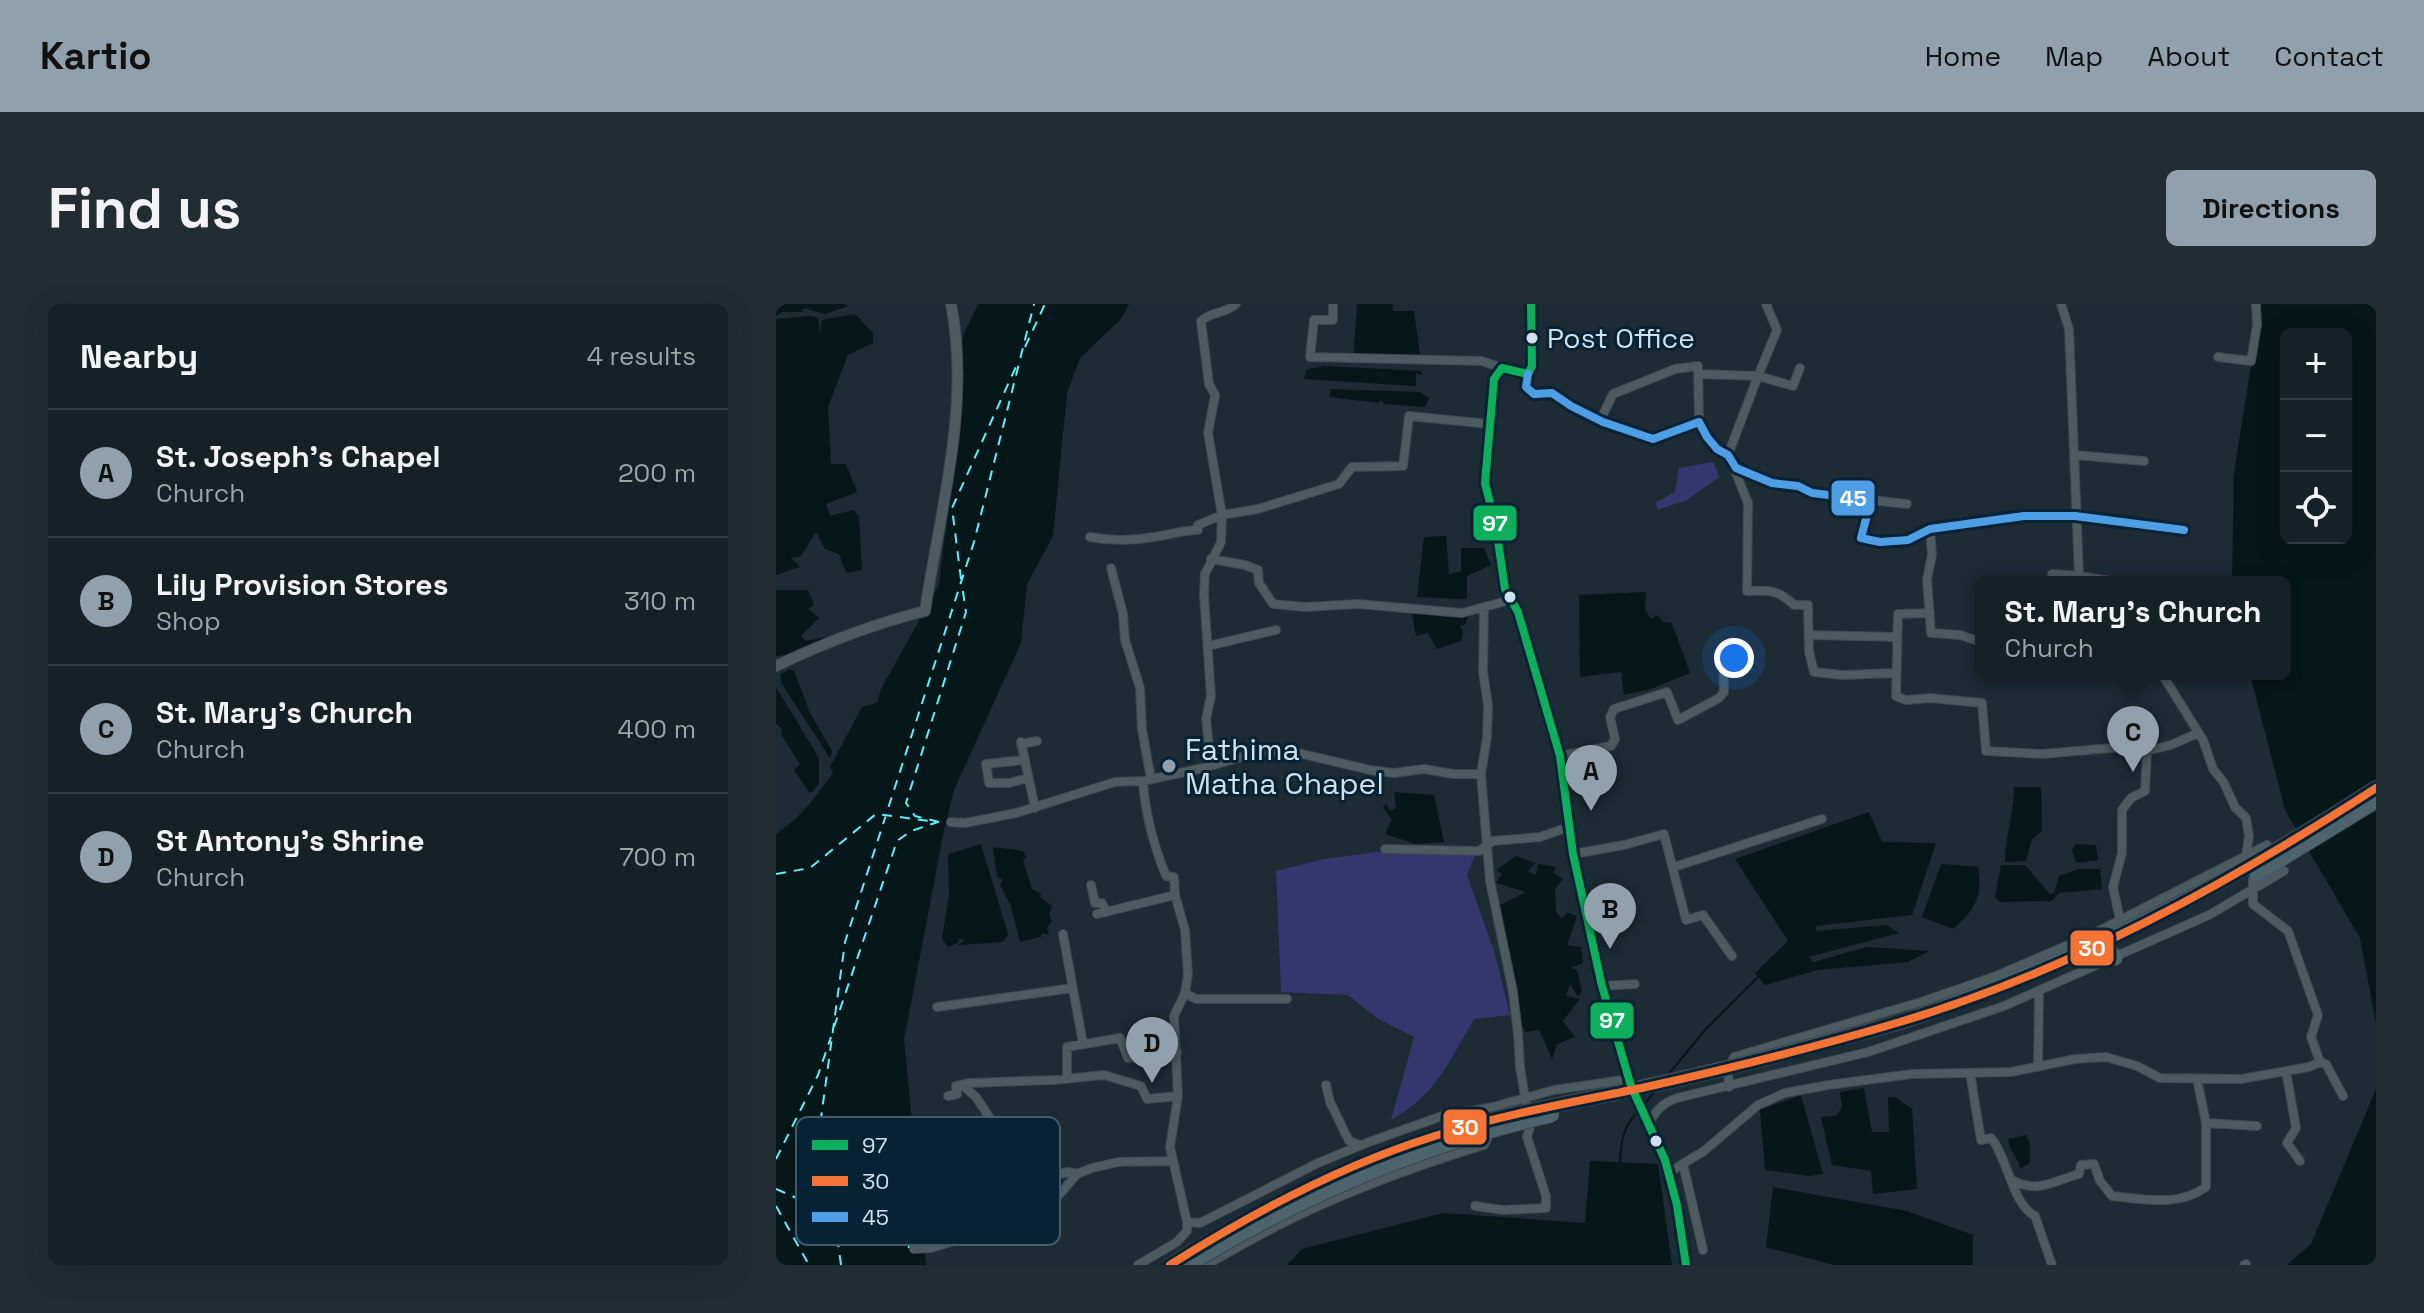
<!DOCTYPE html>
<meta charset="utf-8">
<style>
body{margin:0;font-family:"Space Grotesk",sans-serif;background:#222d33;color:#f1f3f6}
.controls{position:absolute;right:24px;top:24px;display:grid;overflow:hidden;border-radius:12px;box-shadow:0 8px 32px #0002}
.controls button{width:72px;height:72px;display:grid;place-items:center;padding:0;border:0;border-bottom:2px solid #343e44;background:#152027;color:#f1f3f6;font:40px sans-serif}
.you{position:absolute;left:958px;top:354px;width:28px;height:28px;margin:-20px;border:6px solid #fff;border-radius:50%;background:#1a73e8;box-shadow:0 0 0 12px #1a73e833}
.badge{display:grid;place-items:center;width:52px;height:52px;border-radius:50%;background:#91a1ac;color:#111;font-size:26px;font-weight:700}
.pin{position:absolute;translate:-50% -66px;filter:drop-shadow(0 2px 4px #0008)}
.pin::after{content:'';position:absolute;top:42px;width:28px;height:24px;background:inherit;clip-path:polygon(0 0,100% 0,50% 100%)}
.popup{position:absolute;left:1199px;top:272px;width:316px;height:104px;box-sizing:border-box;display:grid;place-content:center;border-radius:12px;background:#152027;filter:drop-shadow(0 2px 6px #0005);font-size:26px;white-space:nowrap;color:#9da3a7}
.popup b{font-size:30px;color:#f1f3f6}
.popup::after{content:'';position:absolute;left:50%;top:100%;margin-left:-16px;border:16px solid transparent;border-top-color:#152027}
.list{margin:0;padding:0;list-style:none}
h2{display:flex;justify-content:space-between;align-items:center;height:104px;margin:0;padding:0 32px;font-size:34px}
h2 small{font-size:26px;font-weight:400;color:#9da3a7}
.list li{display:grid;grid-template-columns:52px 1fr auto;gap:24px;align-items:center;box-sizing:border-box;height:128px;padding:0 32px;border-top:2px solid #343e44}
.list b{display:block;font-size:30px;white-space:nowrap}
.list p{margin:0;font-size:26px;white-space:nowrap;color:#9da3a7}
.list em{font-size:26px;font-style:normal;color:#9da3a7}
.icon{flex:none;width:44px;height:44px;fill:none;stroke:currentColor;stroke-width:2;stroke-linecap:round;stroke-linejoin:round}
.map{position:relative;flex:none;width:1600px;height:961px;overflow:hidden;border-radius:12px}
header{display:flex;align-items:center;gap:48px;box-sizing:border-box;height:112px;padding:0 40px;background:#91a1ac;color:#111}
header strong{font-size:38px}
nav{display:flex;gap:44px;margin-inline-start:auto;font-size:28px}
.intro{display:flex;align-items:center;justify-content:space-between;box-sizing:border-box;height:192px;padding:0 48px}
h1{margin:0;font-size:56px}
.button{padding:20px 36px;border-radius:12px;background:#91a1ac;color:#111;font-size:28px;font-weight:700}
main{display:flex;gap:48px;padding:0 48px}
aside{flex:1;background:#152027;border-radius:12px;box-shadow:0 8px 32px #0002}
.map>svg:first-child{display:block}
</style>
<header>
<strong>Kartio</strong>
<nav><a>Home</a><a>Map</a><a>About</a><a>Contact</a></nav>
</header>
<div class="intro"><h1>Find us</h1><a class="button">Directions</a></div>
<main>
<aside>
<h2>Nearby<small>4 results</small></h2>
<ul class="list">
<li><span class="badge">A</span><div><b>St. Joseph's Chapel</b><p>Church</p></div><em>200 m</em></li>
<li><span class="badge">B</span><div><b>Lily Provision Stores</b><p>Shop</p></div><em>310 m</em></li>
<li><span class="badge">C</span><div><b>St. Mary's Church</b><p>Church</p></div><em>400 m</em></li>
<li><span class="badge">D</span><div><b>St Antony's Shrine</b><p>Church</p></div><em>700 m</em></li>
</ul>
</aside>
<div class="map">
<svg width="1600" height="961" viewBox="0 0 1600 961">
<rect width="100%" height="100%" fill="#1c2b34"/>
<path fill="#36366f" d="M937,158L943,173L911,196L881,206L880,198L899,188L903,164Z
M600,548L699,551L691,571L719,650L734,711L698,715C672,759 661,790 615,816L638,733L601,714L572,691L505,688L500,567L548,555Z"/>
<path fill="#051719" fill-rule="evenodd" d="M0,0H69L72,2L49,10L33,6L34,4L25,5L27,8H6L0,12Z
M202,0H353L346,14L304,54L291,89L277,232L251,280L245,339L178,486L168,526L128,736L150,961H0V530C24,515 41,491 57,469L54,463L86,403L101,399L105,385L163,281L180,138L187,32Z
M581,0H616L617,7H638L645,58H577Z
M1485,0H1600V720L1584,634L1509,506L1474,370H1509V278H1456L1458,168ZM1510,30H1570V234H1510Z
M79,10L97,29V39L72,51L52,103L55,160H70L81,188L50,200L54,212L77,206L83,212L86,266L70,269L63,250L49,245L40,228L25,252L15,254L24,263L0,271V15L34,12L42,14L44,30L46,16Z
M548,62L645,67L646,71L640,69V82L528,75L531,65Z
M552,85L644,88L653,94L649,103L609,100L605,96L602,99L553,93L555,86Z
M670,232L673,270L685,267V244H708L715,261L691,272V295L641,293L648,233Z
M0,286H32L38,301L32,305L43,314L25,332L29,337L50,333L25,349L0,352Z
M870,288L869,306L875,315L881,311L887,318L896,319L914,369L875,385L848,391L845,368L804,373L803,291Z
M636,309L692,312L689,321H684L687,328L685,337L661,345L652,329L640,332Z
M13,365L18,367L34,409L56,447L54,454L6,380L4,371Z
M0,383L43,454V480L34,489L18,466L24,460L6,432L5,424L0,420Z
M1238,483H1265L1266,527L1256,535L1250,557L1229,558C1229,533 1238,509 1238,483Z
M618,488L658,491L668,538L640,540L609,530L616,515L607,504L610,499L614,507L620,504Z
M1093,508L1106,538L1160,539L1136,611L1039,622L1041,627L1110,621L1123,629L1032,653L1037,658L1091,643L1153,647L1132,658L1041,666L989,681L979,669L1012,637L959,555Z
M205,540L232,630L227,638L182,641L189,636L182,635L183,638L172,643L166,635L173,591L172,550Z
M1300,540L1320,541L1322,556L1300,559L1296,546Z
M217,543L247,547L250,553L247,557L256,585L266,590L263,592L276,602L273,610L276,617L271,624L273,631L267,629L264,632L265,633L244,638L235,602L224,581L227,576L221,573Z
M740,552L760,559L752,567L760,571L762,560L780,563L777,569L787,575L779,585L780,608L786,615L791,608L801,612L791,641L805,643L807,659L795,664L801,666L806,687L802,693L794,680L790,692L804,695L787,717L799,733L781,740L776,755L763,726L750,728L742,716L722,602L750,588L720,579L726,570L720,566Z
M1165,560L1202,563C1207,594 1199,605 1177,625L1146,613Z
M1225,561H1249L1274,590L1278,589L1283,572L1303,565H1324L1326,585L1283,589L1276,597L1224,598L1219,593Z
M1088,784L1096,828H1113L1112,794L1119,793L1136,805L1141,885L1097,890L1095,867L1056,861L1045,813L1060,812L1066,803L1064,788Z
M1600,785V961H1511L1535,940Z
M1025,791L1047,870L1033,872L989,866L984,806Z
M1250,831L1254,840V859L1244,865C1243,855 1234,848 1232,835Z
M814,857L882,860L896,961H511L526,945L667,909L809,919Z
M997,883L1131,907L1197,931V961H1058L990,943Z"/>
<g fill="none" stroke-linecap="round" stroke-linejoin="round">
<path stroke="#051719" stroke-width="2" d="M892,771L929,726L982,673
M869,799L880,786
M844,858C845,837 847,823 862,807"/>
<path stroke="#5ff0fc" stroke-width="2" stroke-dasharray="10 8" stroke-linecap="butt" d="M249,43L269,0
M185,275L176,204L243,56
M163,518L139,512L130,499L190,308L186,281
M0,570L34,564L100,510L154,517
M58,723L121,537L135,527L162,518
M0,855L42,771L55,733
M0,885L137,945
M0,902L33,961
M65,961L45,814L69,638L198,238L258,0"/>
<g stroke="#3b4750" stroke-width="10">
<path id="minor" d="M557,0V16H538L534,53L706,57L726,64
M1285,0L1293,25L1303,272L1341,278
M1442,53L1475,57L1481,21L1480,0
M752,70L750,83L758,90L776,89L795,102L827,118L877,135L923,118L931,133L941,145L952,151L960,164L996,179L1022,182L1036,189L1095,196L1085,234L1104,238L1132,236L1154,225L1248,212H1299L1408,226
M923,70L982,72L1001,26L990,0
M824,117L837,90L899,65L922,62L923,118
M952,151L982,72L1017,82L1024,64
M1299,151L1368,157
M957,162L972,199L971,287C992,286 1002,285 1018,301H1032L1033,348L1038,368L1067,371L1119,369
M1095,196L1131,200
M1154,225L1156,251L1151,275L1155,329L1184,331L1205,338
M314,233C335,237 356,237 378,233C394,231 406,226 422,226V221L446,211L482,205L563,180L576,163L627,162L633,112L713,120
M435,255L469,261L482,266L483,279L497,300L529,303L582,300L686,309L734,296
M335,264L347,310L349,336L364,384L366,425L375,475
M1276,270L1303,272V278
M1154,309L1122,310L1120,392L1130,396L1154,394L1206,399L1210,447L1266,450L1358,442L1361,449L1395,441L1422,429
M1034,331L1121,333
M432,342L500,326
M1386,370L1427,436L1437,465L1448,479L1459,503L1470,514L1473,532L1470,552
M245,438L259,504
M245,440L261,437
M784,452L835,442L839,435L834,413L838,405L891,388L902,416L943,394L948,388L947,346
M248,456L210,460L213,479H233L252,474
M435,461L430,415L435,392L428,291L429,270L445,238L446,211L432,129L439,91L433,80L425,17C435,7 450,10 460,0
M367,477C369,509 378,542 390,572L398,573L399,591L409,626L412,670L409,689L398,712L402,792L394,843L411,918L424,919L542,859L593,838L666,812L717,803L778,786L853,775
M175,518L189,519L240,509L339,478L367,477L427,464L483,448L514,447L594,466L618,469L648,465L677,470H705L711,433L712,401L707,368L708,303
M609,545L703,547L717,537L764,533L793,523
M797,550L848,541L888,530L910,616L927,611L956,652
M898,563L1046,515
M315,581L319,599H326L331,608
M321,610L399,591
M1344,616L1337,583L1346,549V506L1355,494L1369,487L1371,447
M287,630L307,740
M826,682L859,680
M409,689L420,695H511
M161,703L297,684
M1544,758L1550,760L1567,792
M1262,763L1263,688
M1510,767L1520,824L1511,839L1524,857
M1194,769L1205,836L1215,834C1232,854 1236,900 1259,912L1276,961
M291,775V743L344,734L352,754L401,749
M186,781L200,793L213,813V840L221,884L292,868L301,870
M550,781L554,798L573,837L585,841
M953,783L952,767L958,753L1148,697L1220,672L1313,632L1491,541
M172,792L181,790L180,782L194,779L278,776L328,771L365,782L371,795L402,792
M1430,819L1481,822
M872,821C879,808 886,799 901,794L1092,748L1228,702L1433,611L1508,567
M907,860L927,946
M892,869L928,847L982,801L1009,789L1052,781L1136,770L1235,768L1299,755L1330,753L1361,762L1384,774L1465,775L1533,763L1544,758L1535,733L1542,711L1512,627L1477,600V575
M1236,876C1261,890 1278,877 1303,870L1305,861L1318,860L1324,877L1336,892C1367,895 1403,903 1430,883V819L1421,775
M699,902L727,906L770,904V892L751,833L754,823L744,763L742,730L737,688L714,577L705,470
M138,945L155,944L266,911L301,870L316,864L342,858L396,857
M362,961L401,938L411,927V918
M430,961C459,945 488,928 517,914C579,884 643,861 708,841L715,827
M1468,961L1470,960"/>
</g>
<g stroke="#3b4750" stroke-width="12">
<path id="tertiary" d="M0,362C48,339 97,320 149,307C164,206 195,102 175,0"/>
</g>
<g stroke="#3b4750" stroke-width="14">
<path id="secondary" d="M755,0L756,62L752,70L726,64L718,75L709,179L720,223L729,285L742,308L784,452L797,550L826,682L855,782L889,856L901,901L910,961"/>
</g>
<g stroke="#3b4750" stroke-width="16">
<path id="trunk" d="M1481,570L1600,497
M1334,646L1339,654
M1125,718C1298,660 1448,583 1600,484"/>
</g>
<use href="#minor" stroke="#4b5b60" stroke-width="8"/>
<use href="#tertiary" stroke="#4b5b60" stroke-width="10"/>
<use href="#secondary" stroke="#51656c" stroke-width="12"/>
<use href="#trunk" stroke="#4e646d" stroke-width="14"/>
<g stroke="#3b4750" stroke-width="16" stroke-linecap="butt">
<path id="trunk-bridge" d="M394,961C476,910 563,864 655,834C724,810 796,799 867,783C954,765 1039,741 1125,718
M412,961C525,892 647,840 776,811"/>
</g>
<use href="#trunk-bridge" stroke="#4e646d" stroke-width="14"/>
<g stroke="#072234" stroke-width="14">
<path id="bus-1" d="M755,0L756,62L752,70L726,64L718,75L709,179L720,223L729,285L742,308L784,452L797,550L826,682L855,782L889,856L901,901L910,961"/>
</g>
<g stroke="#072234" stroke-width="14">
<path id="bus-2" d="M394,961C476,909 566,861 659,832C728,810 799,798 870,783C956,764 1040,743 1124,718C1294,667 1452,580 1600,484"/>
</g>
<g stroke="#072234" stroke-width="14">
<path id="bus-3" d="M752,70L750,83L758,90L776,89L795,102L827,118L877,135L923,118L931,133L941,145L952,151L960,164L996,179L1022,182L1036,189L1095,196L1085,234L1104,238L1132,236L1154,225L1248,212H1299L1408,226"/>
</g>
<use href="#bus-1" stroke="#0daf5c" stroke-width="8"/>
<use href="#bus-2" stroke="#f57335" stroke-width="8"/>
<use href="#bus-3" stroke="#4d9ee5" stroke-width="8"/>
</g>
<g fill="#d0e0ec" stroke="#072234" stroke-width="3">
<circle cx="756" cy="34" r="7"/>
<circle cx="734" cy="293" r="7"/>
<circle cx="880" cy="837" r="7"/>
</g>
<circle fill="#91a1ac" stroke="#072234" stroke-width="3" cx="393" cy="462" r="8"/>
<g text-anchor="middle" dominant-baseline="central" stroke-width="6" stroke-linejoin="round" paint-order="stroke">
<g font-size="28" fill="#d0e0ec" stroke="#072234" text-anchor="start">
<text x="771" y="34">Post Office</text>
</g>
<g font-size="30" fill="#d0e0ec" stroke="#072234" text-anchor="start">
<text x="409" y="445">Fathima<tspan x="409" dy="34">Matha Chapel</tspan></text>
</g>
</g>
<rect x="20" y="813" width="264" height="128" rx="12" fill="#072234" stroke="#435b6b" stroke-width="2"/>
<rect x="36" y="836" width="36" height="10" fill="#0daf5c"/>
<rect x="36" y="872" width="36" height="10" fill="#f57335"/>
<rect x="36" y="908" width="36" height="10" fill="#4d9ee5"/>
<g font-size="22" fill="#d0e0ec">
<text x="86" y="849">97</text>
<text x="86" y="885">30</text>
<text x="86" y="921">45</text>
</g>
<g stroke="#072234" stroke-width="3">
<rect x="1054" y="175" width="46" height="38" rx="8" fill="#4d9ee5"/>
<rect x="696" y="200" width="46" height="38" rx="8" fill="#0daf5c"/>
<rect x="1293" y="625" width="46" height="38" rx="8" fill="#f57335"/>
<rect x="813" y="697" width="46" height="39" rx="8" fill="#0daf5c"/>
<rect x="666" y="804" width="46" height="38" rx="8" fill="#f57335"/>
</g>
<g font-size="22" text-anchor="middle" font-weight="bold" fill="#fff">
<text x="1077" y="202">45</text>
<text x="719" y="227">97</text>
<text x="1316" y="652">30</text>
<text x="836" y="724">97</text>
<text x="689" y="831">30</text>
</g>
</svg>
<div class="controls">
<button>+</button>
<button>−</button>
<button><svg class="icon" aria-label="locate" viewBox="0 0 24 24"><circle cx="12" cy="12" r="6"/><path d="M12 2v4M12 18v4M2 12h4M18 12h4"/></svg></button>
</div>
<div class="you"></div>
<div class="pin badge" style="left:815px;top:507px">A</div>
<div class="pin badge" style="left:834px;top:645px">B</div>
<div class="pin badge" style="left:1357px;top:468px">C</div>
<div class="popup"><b>St. Mary's Church</b>Church</div>
<div class="pin badge" style="left:376px;top:779px">D</div>
</div>
</main>
